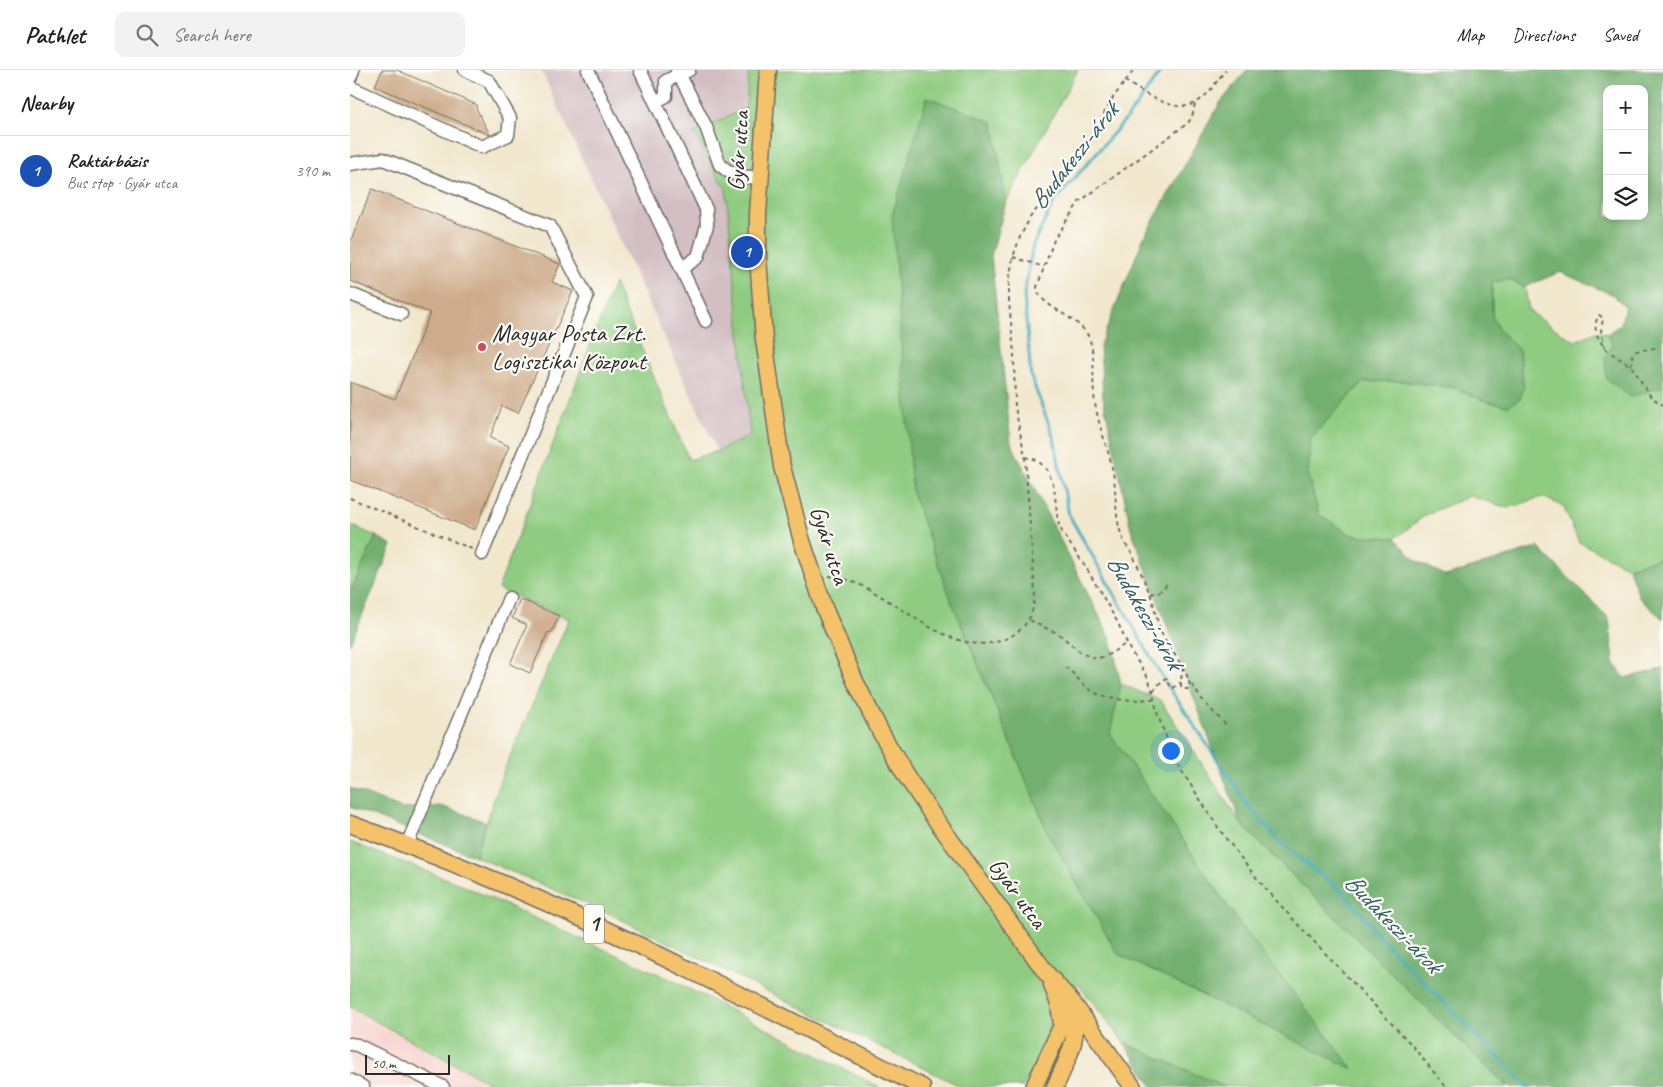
<!DOCTYPE html>
<meta charset="utf-8">
<style>
body{margin:0;font-family:Caveat,sans-serif;background:#f2f2f2;color:#202124}
.controls{position:absolute;right:15px;top:15px;display:grid;overflow:hidden;border-radius:10px;box-shadow:0 2px 8px #0003}
.controls button{width:45px;height:45px;display:grid;place-items:center;padding:0;border:0;border-bottom:1px solid #e0e0e0;background:#fff;color:#202124;font:25px sans-serif}
.scale{position:absolute;left:15px;bottom:12px;width:85px;box-sizing:border-box;padding-left:5px;border:2px solid #2b2b2b;border-top:0;font-size:14px;line-height:18px;white-space:nowrap;color:#2b2b2b;-webkit-text-stroke:4px #fdfcf7;paint-order:stroke}
.you{position:absolute;left:820px;top:680px;width:18px;height:18px;margin:-12px;border:4px solid #fff;border-radius:50%;background:#1a73e8;box-shadow:0 0 0 8px #1a73e833}
.badge{display:grid;place-items:center;width:32px;height:32px;border-radius:50%;background:#d93025;color:#fff;font-size:16px;font-weight:700}
.pin{position:absolute;translate:-50% -50%;border:2px solid #fff;box-shadow:0 1px 5px #0006}
.list{margin:0;padding:0;list-style:none}
h2{display:flex;justify-content:space-between;align-items:center;height:65px;margin:0;padding:0 20px;font-size:21px}
h2 small{font-size:16px;font-weight:400;color:#757577}
.list li{display:grid;grid-template-columns:32px 1fr auto;gap:15px;align-items:center;box-sizing:border-box;height:70px;padding:0 20px;border-top:1px solid #e0e0e0}
.list b{display:block;font-size:19px;white-space:nowrap}
.list p{margin:0;font-size:16px;white-space:nowrap;color:#757577}
.list em{font-size:16px;font-style:normal;color:#757577}
.icon{flex:none;width:28px;height:28px;fill:none;stroke:currentColor;stroke-width:2;stroke-linecap:round;stroke-linejoin:round}
.map{position:relative;flex:none;width:1313px;height:1017px;overflow:hidden}
header{display:flex;align-items:center;gap:30px;box-sizing:border-box;height:70px;padding:0 25px;background:#fff;border-bottom:1px solid #e0e0e0}
header strong{font-size:24px}
nav{display:flex;gap:28px;margin-inline-start:auto;font-size:18px}
.search{width:350px;height:45px;background:#f2f2f2;display:flex;align-items:center;gap:12px;box-sizing:border-box;padding:0 18px;border-radius:10px;color:#757577;font-size:19px}
main{display:flex}
aside{flex:1;background:#fff}
.map>svg:first-child{display:block}
</style>
<header>
<strong>Pathlet</strong>
<div class="search"><svg class="icon" aria-label="search" viewBox="0 0 24 24"><circle cx="10" cy="10" r="6"/><path d="M15 15l6 6"/></svg>Search here</div>
<nav><a>Map</a><a>Directions</a><a>Saved</a></nav>
</header>
<main>
<aside>
<h2>Nearby<small></small></h2>
<ul class="list">
<li><span class="badge" style="background:#1a4fb4">1</span><div><b>Raktárbázis</b><p>Bus stop · Gyár utca</p></div><em>390 m</em></li>
</ul>
</aside>
<div class="map">
<svg width="1313" height="1017" viewBox="0 0 1313 1017">
<rect width="100%" height="100%" fill="#fdfcf7"/>
<filter id="ink" filterUnits="userSpaceOnUse"><feTurbulence type="fractalNoise" baseFrequency=".02" numOctaves="2"/><feDisplacementMap in="SourceGraphic" scale="10" xChannelSelector="R" yChannelSelector="G"/><feConvolveMatrix kernelMatrix="1 2 1 2 8 2 1 2 1" color-interpolation-filters="sRGB"/></filter>
<filter id="wash" filterUnits="userSpaceOnUse"><feTurbulence type="fractalNoise" baseFrequency=".0096" numOctaves="4" result="noise"/><feDisplacementMap in="SourceGraphic" scale="20" xChannelSelector="R" yChannelSelector="G"/><feGaussianBlur stdDeviation="1.12" result="paint"/><feColorMatrix in="noise" values="0 0 0 0 0 0 0 0 0 0 0 0 0 0 0 0 0 1.4 0 .05"/><feComposite in="paint" operator="in"/></filter>
<g filter="url(#wash)">
<rect width="100%" height="100%" fill="#f1e7cd"/>
<path fill="#f7d0cc" d="M0,939L29,944L165,1017H0Z"/>
<path fill="#d2bec3" d="M191,0H399L396,38L345,63L376,119L400,367L367,381Z"/>
<path fill="#8fcc81" stroke="#5d7c56" d="M399,0H728L656,132L643,52L601,530L699,765L768,884L1002,998L889,853L760,663L771,614L811,631L891,754L1131,992L1159,1017H875L774,973L727,913L673,1017H612L258,843L125,786L152,705L219,549L148,519L264,213L339,390L367,381L400,366L376,119L344,63L396,38Z
M1158,209L1175,217L1179,241L1199,255L1225,271L1246,262L1257,264L1263,275L1255,288L1281,327L1313,316V487L1278,497L1229,472L1213,436L1192,427L1158,438L1120,426L1077,444L1045,468L1002,465L969,445L958,406L960,369L1013,312L1051,311L1105,318L1135,331L1169,280L1150,261L1142,246V213Z
M0,455L26,466L0,523Z
M0,772L105,812L324,911L529,1017H147L0,937Z"/>
<path fill="#73b06f" stroke="#4f6e4d" fill-rule="evenodd" d="M897,0H1313V316L1281,327L1256,308L1255,288L1263,275L1257,264L1271,254L1275,236L1263,225L1210,202L1175,217L1158,209L1142,213V246L1150,261L1169,280L1174,316L1170,329L1158,336L1135,331L1105,318L1051,311L1013,312L960,369L958,406L969,445L1002,465L1045,468L1065,490L1096,506L1188,477L1259,548L1264,592L1274,608L1313,599V1017H1159L1131,992L891,754L781,459L753,327L750,275L793,169L870,33ZM1257,19H1294V146H1257Z
M577,27L643,52L656,132L641,186L661,373L761,569L771,614L760,663L889,853L1003,999L768,884L699,765L601,530L562,422L542,146Z
M26,466L42,475L0,574V523Z
M1313,487V549L1290,529L1278,497Z
M0,718L52,739L91,736L136,752L125,786L0,737Z
M774,973L875,1017H803Z"/>
<g fill="none" stroke-linecap="round" stroke-linejoin="round">
<path stroke="#3ca9bc" stroke-width="3" d="M812,0L781,43L704,132L683,175L674,224L681,307L704,368L719,445L814,610L897,734L931,773L994,823L1039,877L1178,1017"/>
</g>
<g id="blocks">
<path fill="#ceab8a" d="M32,0H47L127,35L126,38L140,65L25,16Z
M22,119L210,194L202,212L223,221L168,343L152,336L140,368L159,376L125,460L0,410V312L45,329L80,243L0,211V173Z
M170,529L209,546L201,563L198,562L180,603L160,594L177,555L162,548Z"/>
</g>
</g>
<g filter="url(#ink)">
<use href="#blocks" fill-opacity="0" stroke="#706d64" stroke-width="1"/>
<g fill="none" stroke-linecap="round" stroke-linejoin="round">
<g stroke="#706d64" stroke-width="15">
<path id="minor" d="M238,0L356,251
M290,0L356,139L357,155L348,187L331,199
M327,0L356,57L370,95L378,101L390,106L409,108
M0,8L3,0
M0,17L132,77L158,65L160,48L139,11L115,0
M305,32L316,26V11L339,0
M0,94L33,89L200,156L237,227L132,484
M0,224L51,244
M57,775L159,528
M0,974L7,975L93,1017
M0,1010L13,1017"/>
</g>
<g stroke="#706d64" stroke-width="19">
<path id="major" d="M418,0L408,144V188L414,269L432,397L452,471L475,540L505,611L530,661L555,704L581,743L697,904L722,932L783,1017
M0,754C69,779 137,806 204,836C329,892 450,956 572,1017
M684,1017L712,955L709,934L702,915
M705,1017C718,987 730,970 723,937"/>
</g>
<path stroke="#706d64" stroke-width="2" stroke-dasharray="4 4" stroke-linecap="butt" d="M775,11C793,22 826,46 847,32C859,25 867,10 876,0
M663,187L694,197
M1255,278L1251,261L1253,248L1249,245C1241,258 1248,270 1258,281L1282,297L1301,327L1313,335
M1280,295L1283,291L1282,285L1286,281L1305,278
M675,387L687,390L698,401L704,417L708,452L712,462L737,499L768,553L780,580L796,604L801,616L808,646L826,692L869,759L904,805L940,846L1060,973L1096,1017
M0,428L122,479
M479,506C538,510 600,602 663,565C679,555 684,542 685,524L675,387L665,337L664,283L659,232V211L663,187L670,167L681,146L730,87L762,29L784,0
M800,524L810,521L818,513
M680,550C688,555 696,558 705,562C720,570 733,592 753,587C761,585 768,577 777,574
M715,597C723,602 728,610 735,616C755,633 778,630 803,629
M832,597L831,616L834,619H838L840,617C840,603 818,577 812,564C806,551 805,536 800,524C794,510 788,495 781,482C778,478 775,474 773,469C764,449 767,424 763,402C758,376 746,351 744,324C742,306 746,285 739,268C731,246 687,237 687,217L704,170L729,132L838,53L842,47L845,34
M842,615L854,632L877,656
M803,621L811,612L816,608L822,619L831,612"/>
<use href="#minor" stroke="#fff" stroke-width="12"/>
<use href="#major" stroke="#f3c26a" stroke-width="16"/>
</g>
</g>
<circle fill="#d1495b" stroke="#fdfcf7" stroke-width="2" cx="132" cy="277" r="5"/>
<g text-anchor="middle" dominant-baseline="central" stroke-width="4.5" stroke-linejoin="round" paint-order="stroke">
<rect fill="#fdfcf7" stroke="#6a6a68" stroke-width="1" x="234" y="834.5" width="20" height="39" rx="4"/>
<g font-size="22" font-weight="bold" fill="#2b2b2b">
<text x="244" y="854">1</text>
</g>
<g font-size="24" fill="#2b2b2b" stroke="#fdfcf7">
<text transform="translate(388 81) rotate(-86)">Gyár utca</text>
<text transform="translate(480 475) rotate(72)">Gyár utca</text>
<text transform="translate(668 823) rotate(54)">Gyár utca</text>
</g>
<g font-size="24" fill="#2b2b2b" stroke="#fdfcf7" text-anchor="start">
<text x="142" y="263">Magyar Posta Zrt.<tspan x="142" dy="28">Logisztikai Központ</tspan></text>
</g>
<g font-size="25" font-style="italic" fill="#325d65" stroke="#fdfcf7">
<text transform="translate(724 86) rotate(-52)">Budakeszi-árok</text>
<text transform="translate(795 542) rotate(60)">Budakeszi-árok</text>
<text transform="translate(1043 853) rotate(46)">Budakeszi-árok</text>
</g>
</g>
</svg>
<div class="controls">
<button>+</button>
<button>−</button>
<button><svg class="icon" aria-label="layers" viewBox="0 0 24 24"><path d="M12 4l9 5-9 5-9-5zM3 14l9 5 9-5"/></svg></button>
</div>
<div class="scale">50 m</div>
<div class="you"></div>
<div class="pin badge" style="left:397px;top:182px;background:#1a4fb4">1</div>
</div>
</main>
